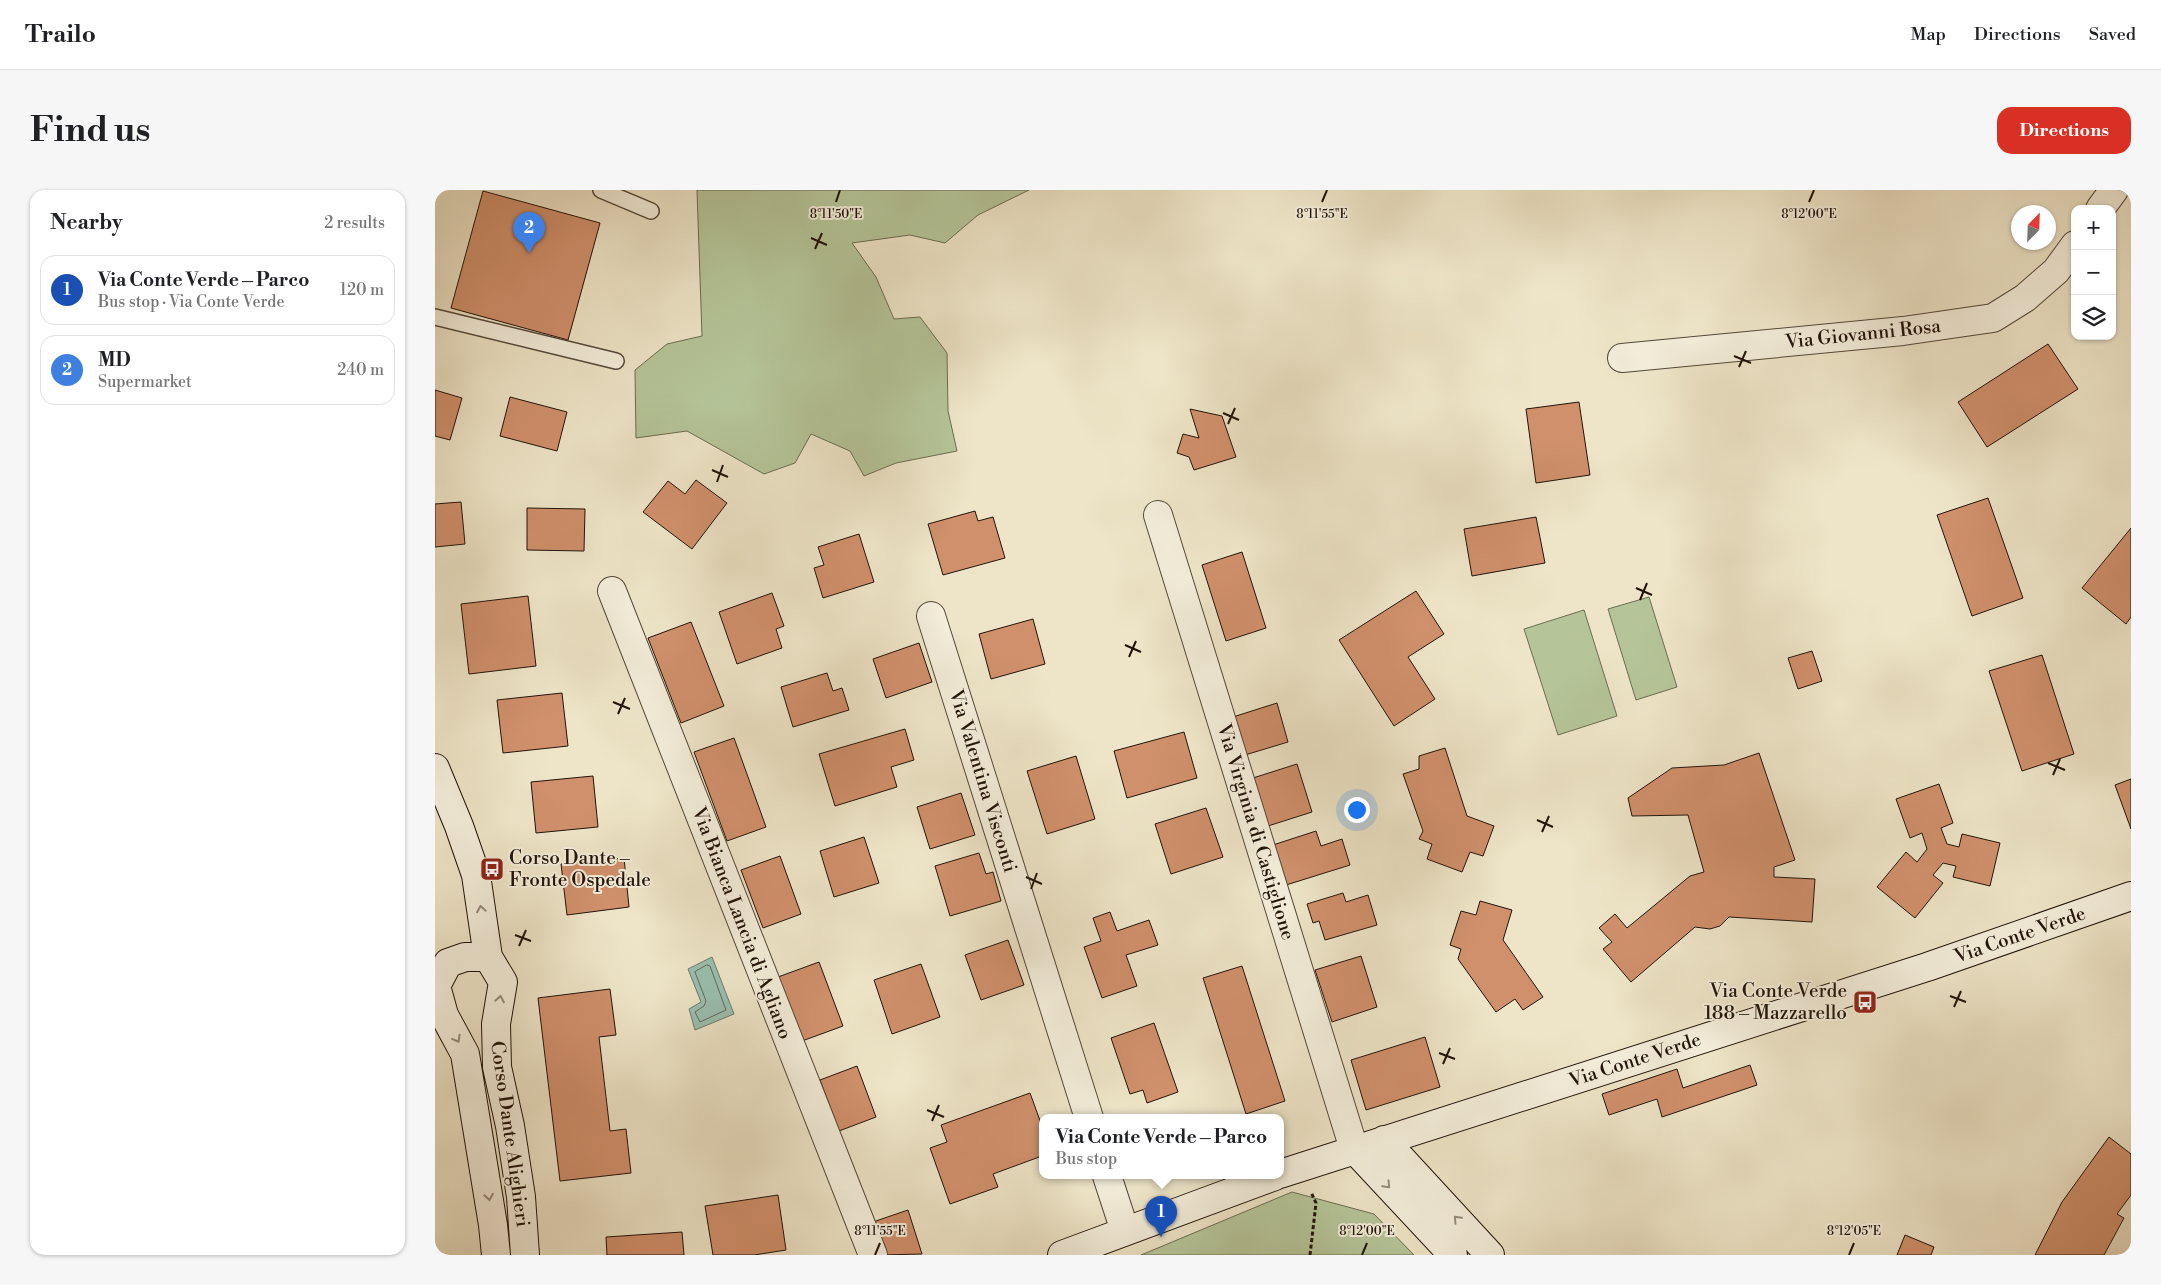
<!DOCTYPE html>
<meta charset="utf-8">
<style>
body{margin:0;font-family:"Libre Bodoni",serif;background:#f6f6f6;color:#202124}
.controls{position:absolute;right:15px;top:15px;display:grid;overflow:hidden;border-radius:10px;box-shadow:0 1px 4px #0004}
.controls button{width:45px;height:45px;display:grid;place-items:center;padding:0;border:0;border-bottom:1px solid #e0e0e0;background:#fff;color:#202124;font:25px sans-serif}
.compass{position:absolute;left:1576px;top:15px;width:45px;height:45px;border-radius:50%;background:#fff;box-shadow:0 1px 4px #0004;rotate:23deg}
.you{position:absolute;left:921px;top:619px;width:18px;height:18px;margin:-12px;border:4px solid #fff;border-radius:50%;background:#1a73e8;box-shadow:0 0 0 8px #1a73e833}
.badge{display:grid;place-items:center;width:32px;height:32px;border-radius:50%;background:#d93025;color:#fff;font-size:16px;font-weight:700}
.pin{position:absolute;translate:-50% -41px;filter:drop-shadow(0 1px 2px #0008)}
.pin::after{content:'';position:absolute;top:26px;width:18px;height:15px;background:inherit;clip-path:polygon(0 0,100% 0,50% 100%)}
.popup{position:absolute;left:604px;top:924px;width:245px;height:65px;box-sizing:border-box;display:grid;place-content:center;border-radius:10px;background:#fff;filter:drop-shadow(0 1px 4px #0005);font-size:16px;white-space:nowrap;color:#757577}
.popup b{font-size:19px;color:#202124}
.popup::after{content:'';position:absolute;left:50%;top:100%;margin-left:-10px;border:10px solid transparent;border-top-color:#fff}
.list{margin:0;padding:0;list-style:none}
h2{display:flex;justify-content:space-between;align-items:center;height:65px;margin:0;padding:0 20px;font-size:21px}
h2 small{font-size:16px;font-weight:400;color:#757577}
.list li{display:grid;grid-template-columns:32px 1fr auto;gap:15px;align-items:center;box-sizing:border-box;height:70px;margin:0 10px 10px;padding:0 10px;border:1px solid #e0e0e0;border-radius:15px}
.list b{display:block;font-size:19px;white-space:nowrap}
.list p{margin:0;font-size:16px;white-space:nowrap;color:#757577}
.list em{font-size:16px;font-style:normal;color:#757577}
.icon{flex:none;width:28px;height:28px;fill:none;stroke:currentColor;stroke-width:2;stroke-linecap:round;stroke-linejoin:round}
.map{position:relative;flex:none;width:1696px;height:1065px;overflow:hidden;border-radius:15px}
header{display:flex;align-items:center;gap:30px;box-sizing:border-box;height:70px;padding:0 25px;background:#fff;border-bottom:1px solid #e0e0e0}
header strong{font-size:24px}
nav{display:flex;gap:28px;margin-inline-start:auto;font-size:18px}
.intro{display:flex;align-items:center;justify-content:space-between;box-sizing:border-box;height:120px;padding:0 30px}
h1{margin:0;font-size:35px}
.button{padding:12px 22px;border-radius:15px;background:#d93025;color:#fff;font-size:18px;font-weight:700}
main{display:flex;gap:30px;padding:0 30px}
aside{flex:1;background:#fff;border-radius:15px;box-shadow:0 1px 4px #0004}
.map>svg:first-child{display:block}
</style>
<header>
<strong>Trailo</strong>
<nav><a>Map</a><a>Directions</a><a>Saved</a></nav>
</header>
<div class="intro"><h1>Find us</h1><a class="button">Directions</a></div>
<main>
<aside>
<h2>Nearby<small>2 results</small></h2>
<ul class="list">
<li><span class="badge" style="background:#1a4fb4">1</span><div><b>Via Conte Verde – Parco</b><p>Bus stop · Via Conte Verde</p></div><em>120 m</em></li>
<li><span class="badge" style="background:#3f7fe0">2</span><div><b>MD</b><p>Supermarket</p></div><em>240 m</em></li>
</ul>
</aside>
<div class="map">
<svg width="1696" height="1065" viewBox="0 0 1696 1065">
<rect width="100%" height="100%" fill="#eee5c8"/>
<filter id="stains"><feTurbulence type="fractalNoise" baseFrequency=".004" numOctaves="4"/><feColorMatrix values="0 0 0 0 .2 0 0 0 0 .09 0 0 0 0 .02 0 0 0 .5 -.17"/></filter>
<radialGradient id="worn" r=".72"><stop offset=".6" stop-color="#630" stop-opacity="0"/><stop offset="1" stop-color="#630" stop-opacity=".3"/></radialGradient>
<path fill="#b5c599" stroke="#6b6c52" d="M262,0H594L543,25L510,53L475,45L417,53L441,87L459,129L485,127L512,163L513,221L522,261L461,273L429,286L415,261L376,244L360,273L329,284L252,241L201,248L200,180L232,154L267,146Z
M1214,407L1242,497L1201,510L1173,419Z
M1149,420L1182,526L1123,545L1089,439Z
M857,1002L939,1024L979,1065H706Z"/>
<path fill="#9ac0b1" stroke="#6a7b6e" d="M277,767L299,824L260,840L254,819L266,812L253,779Z"/>
<g fill="none" stroke-linecap="round" stroke-linejoin="round">
<path stroke="#5e6a5e" stroke-width="1" d="M272,775L275,776L291,820L265,832L260,822L269,816L271,811L260,782Z"/>
</g>
<path fill="#d0906c" stroke="#21130a" d="M48,1L165,33L133,150L16,118Z
M1613,154L1643,199L1552,257L1523,212Z
M0,200L27,208L15,250L0,246Z
M75,207L132,222L122,261L65,246Z
M1144,212L1155,285L1101,293L1091,219Z
M755,219L787,226L801,267L759,280L754,267L742,263L748,244L764,248Z
M261,290L292,313L257,359L208,322L233,291L250,304Z
M1553,308L1588,408L1537,426L1502,325Z
M26,312L30,354L0,357V314Z
M92,318L150,319L149,361L92,360Z
M540,321L543,331L558,327L570,368L508,385L493,334Z
M1101,327L1110,373L1037,386L1029,339Z
M1696,338V427L1691,434L1647,398Z
M424,344L439,392L388,408L379,378L389,375L383,357Z
M807,362L831,438L791,451L767,375Z
M981,401L1009,444L973,467L1000,509L959,536L904,450Z
M337,403L349,436L341,439L347,458L302,474L284,422Z
M93,406L101,476L34,484L26,414Z
M598,429L610,474L556,489L544,444Z
M256,432L289,516L246,533L213,448Z
M484,453L497,492L451,508L438,469Z
M1377,461L1387,491L1363,499L1353,468Z
M1607,465L1639,564L1587,581L1554,481Z
M392,483L398,501L407,498L414,520L358,537L346,497Z
M127,503L133,556L68,563L62,510Z
M842,513L853,552L810,565L798,527Z
M470,539L479,570L456,577L462,597L400,616L384,564Z
M749,542L762,588L692,608L679,561Z
M299,548L331,637L292,651L259,562Z
M1010,558L1032,626L1059,636L1048,666L1035,662L1027,682L992,669L997,654L984,649L988,641L968,584L984,579V566Z
M1324,563L1360,670L1339,677V687L1380,689L1377,732L1294,727L1285,736L1275,739L1260,737L1196,792L1168,759L1177,752L1164,738L1180,724L1192,738L1255,686L1269,682L1253,625L1197,626L1193,608L1237,578L1289,575Z
M641,566L660,629L612,644L592,581Z
M862,574L877,622L833,636L818,588Z
M158,586L163,637L101,643L96,592Z
M1696,589V639L1680,595Z
M1504,594L1518,633L1506,638L1512,654L1524,657L1527,644L1565,653L1555,696L1518,687L1521,676L1508,673L1498,685L1508,693L1480,728L1442,697L1471,662L1482,672L1492,659L1487,643L1475,648L1461,609Z
M526,603L540,645L495,659L482,617Z
M771,618L788,667L736,684L720,634Z
M881,641L886,656L907,649L915,675L851,695L838,655Z
M429,647L444,693L399,707L385,661Z
M544,663L551,684L558,682L566,711L515,726L500,676Z
M345,666L366,724L328,738L306,680Z
M189,668L194,717L132,725L126,674Z
M908,703L911,712L933,705L942,735L890,750L884,731L878,733L872,714Z
M1045,711L1077,720L1068,750L1108,807L1088,820L1080,809L1061,822L1023,769L1026,759L1015,755L1026,721L1041,725Z
M675,722L682,741L714,730L723,755L691,765L702,796L667,808L649,757L666,751L658,728Z
M573,750L589,795L546,810L530,765Z
M926,766L942,817L897,832L880,780Z
M384,772L408,836L367,851L343,787Z
M486,774L505,827L457,844L439,790Z
M807,776L850,911L811,924L768,788Z
M175,799L181,845L164,847L175,941L191,939L196,983L125,991L103,808Z
M719,833L743,902L712,913L708,900L695,904L676,848Z
M990,847L1005,897L931,920L916,870Z
M1315,875L1322,895L1227,927L1222,909L1174,925L1167,904L1242,879L1248,898Z
M422,876L441,927L404,941L385,890Z
M595,903L607,936V966L558,984L563,997L515,1014L495,958L512,952L506,935Z
M1674,947L1696,964V1005L1682,1024L1689,1028L1669,1065H1600L1627,1012Z
M343,1005L351,1060L319,1065H278L270,1016Z
M473,1020L487,1064L446,1065L435,1033Z
M247,1042L249,1065H172L171,1047Z
M1470,1045L1499,1057L1496,1065H1462Z"/>
<g fill="none" stroke-linecap="round" stroke-linejoin="round">
<g stroke="#54483a" stroke-width="18">
<path id="lane" d="M166,0L216,21
M0,127L181,171"/>
</g>
<g stroke="#54483a" stroke-width="30">
<path id="street" d="M1665,19L1679,0
M1187,168L1468,141L1558,128L1590,108L1621,81L1640,55
M723,325L919,959
M177,401L438,1065
M496,426L654,928
M672,986L690,1041"/>
</g>
<g stroke="#21130a" stroke-width="30">
<path id="secondary" d="M0,578L24,636L41,685L53,767L68,792L61,834L62,877L75,936L86,1007L90,1065
M53,767H30L13,773L1,796L9,825L30,864L58,1035L61,1065
M949,950L1055,1065
M919,959L1018,1065
M845,984L1492,777L1696,706
M627,1065L840,986"/>
</g>
<path stroke="#21130a" stroke-width="3" stroke-dasharray="4 2.5" stroke-linecap="butt" d="M875,1065L881,1013L876,1002"/>
<use href="#lane" stroke="#f4eedb" stroke-width="15"/>
<use href="#street" stroke="#f4eedb" stroke-width="28"/>
<use href="#secondary" stroke="#f4eedb" stroke-width="28"/>
</g>
<defs><path id="oneway-chevron" d="M-2-3.5L2.5 0L-2 3.5" fill="none" stroke-width="1.6" stroke-linecap="round" stroke-linejoin="round" transform="scale(1.25)"/></defs>
<g stroke="#958b7d">
<use href="#oneway-chevron" transform="translate(46 719) rotate(-99)"/>
<use href="#oneway-chevron" transform="translate(65 809) rotate(-81)"/>
<use href="#oneway-chevron" transform="translate(22 849) rotate(61)"/>
<use href="#oneway-chevron" transform="translate(952 995) rotate(47)"/>
<use href="#oneway-chevron" transform="translate(54 1007) rotate(81)"/>
<use href="#oneway-chevron" transform="translate(1022 1029) rotate(-133)"/>
</g>
<path fill="none" stroke="#21130a" stroke-width="2" d="M401,12L405,0M887,12L892,0M1374,12L1379,0M376,48L392,55M380,59L387,43M1299,166L1316,173M1304,177L1311,161M788,223L804,230M793,234L800,218M277,280L293,287M282,292L288,275M1201,398L1217,405M1205,410L1212,393M690,455L706,462M694,467L701,451M178,512L195,519M183,524L190,508M1613,573L1630,580M1618,585L1625,569M1102,630L1118,637M1107,642L1114,626M591,687L607,694M596,699L602,683M80,745L96,751M84,756L91,740M1515,806L1531,812M1519,817L1526,801M1004,863L1020,869M1008,874L1015,858M492,920L509,927M497,931L504,915M440,1065L445,1053M927,1065L932,1053M1414,1065L1419,1053"/>
<defs>
<g id="bus-square" transform="scale(1.25)"><rect x="-9" y="-9" width="18" height="18" rx="4" fill="#8f2418" stroke="#f4eedb"/><path d="M-5-6H5V4H4V6H2V4H-2V6H-4V4H-5ZM-3.5-4V0h7V-4ZM-3.5 1.2v1.5H-2V1.2ZM2 1.2v1.5H3.5V1.2Z" fill="#fff"/></g>
</defs>
<g fill-rule="evenodd">
<use href="#bus-square" x="57" y="679"/>
<use href="#bus-square" x="1430" y="812"/>
</g>
<g text-anchor="middle" dominant-baseline="central" stroke-width="4" stroke-linejoin="round" paint-order="stroke">
<g font-size="19" fill="#21130a" stroke="#f4eedb">
<text transform="translate(1428 144) rotate(-6)">Via Giovanni Rosa</text>
<text transform="translate(548 591) rotate(73)">Via Valentina Visconti</text>
<text transform="translate(821 642) rotate(73)">Via Virginia di Castiglione</text>
<text transform="translate(307 733) rotate(69)">Via Bianca Lancia di Agliano</text>
<text transform="translate(1585 745) rotate(-19)">Via Conte Verde</text>
<text transform="translate(1200 870) rotate(-18)">Via Conte Verde</text>
<text transform="translate(75 944) rotate(82)">Corso Dante Alighieri</text>
</g>
<g font-size="19" fill="#21130a" stroke="#f4eedb" text-anchor="start">
<text x="74" y="668">Corso Dante –<tspan x="74" dy="22">Fronte Ospedale</tspan></text>
<text x="1412" y="801" text-anchor="end">Via Conte Verde<tspan x="1412" dy="22">188 – Mazzarello</tspan></text>
</g>
</g>
<g font-size="12" text-anchor="middle" fill="#21130a" stroke="#f4eedb" stroke-width="4" stroke-linejoin="round" paint-order="stroke">
<text x="401" y="28">8°11'50"E</text>
<text x="887" y="28">8°11'55"E</text>
<text x="1374" y="28">8°12'00"E</text>
<text x="445" y="1045">8°11'55"E</text>
<text x="932" y="1045">8°12'00"E</text>
<text x="1419" y="1045">8°12'05"E</text>
</g>
<rect width="100%" height="100%" filter="url(#stains)"/>
<rect width="100%" height="100%" fill="url(#worn)"/>
</svg>
<div class="controls">
<button>+</button>
<button>−</button>
<button><svg class="icon" aria-label="layers" viewBox="0 0 24 24"><path d="M12 4l9 5-9 5-9-5zM3 14l9 5 9-5"/></svg></button>
</div>
<svg class="compass" viewBox="-18 -18 36 36"><path d="M0-13l5 13h-10z" fill="#e53935"/><path d="M0 13l5-13h-10z" fill="#757577"/></svg>
<div class="you"></div>
<div class="pin badge" style="left:726px;top:1047px;background:#1a4fb4">1</div>
<div class="popup"><b>Via Conte Verde – Parco</b>Bus stop</div>
<div class="pin badge" style="left:94px;top:63px;background:#3f7fe0">2</div>
</div>
</main>
